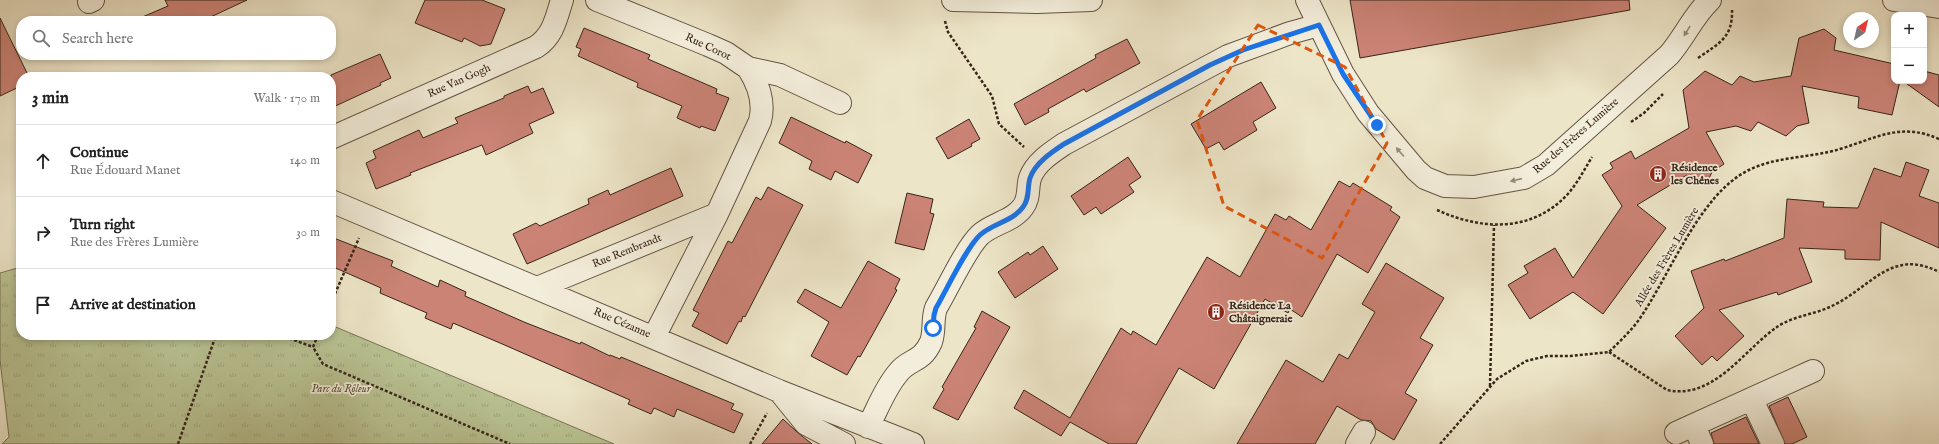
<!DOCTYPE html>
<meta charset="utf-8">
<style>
body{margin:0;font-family:"IM FELL English",serif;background:#f2f2f2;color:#222}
.controls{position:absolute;right:12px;top:12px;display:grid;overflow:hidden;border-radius:8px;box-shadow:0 2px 6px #0003}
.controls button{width:36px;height:36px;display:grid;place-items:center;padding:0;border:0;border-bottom:1px solid #e0e0e0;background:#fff;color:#222;font:20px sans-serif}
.compass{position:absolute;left:1843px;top:12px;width:36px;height:36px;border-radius:50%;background:#fff;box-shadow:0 2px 6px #0003;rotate:34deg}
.stop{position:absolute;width:12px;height:12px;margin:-9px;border:3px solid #1a73e8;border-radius:50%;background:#fff}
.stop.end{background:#1a73e8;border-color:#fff;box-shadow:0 1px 4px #0008}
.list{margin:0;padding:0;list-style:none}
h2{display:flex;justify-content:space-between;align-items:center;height:52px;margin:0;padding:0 16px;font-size:17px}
h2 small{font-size:13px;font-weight:400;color:#767676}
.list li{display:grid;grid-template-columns:26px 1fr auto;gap:12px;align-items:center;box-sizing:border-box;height:72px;padding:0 16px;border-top:1px solid #e0e0e0}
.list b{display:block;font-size:15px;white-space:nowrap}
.list p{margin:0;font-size:13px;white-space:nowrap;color:#767676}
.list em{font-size:13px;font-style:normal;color:#767676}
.icon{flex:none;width:22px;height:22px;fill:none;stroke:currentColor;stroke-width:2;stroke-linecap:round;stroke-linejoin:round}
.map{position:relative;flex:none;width:1939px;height:444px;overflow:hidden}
.search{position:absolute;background:#fff;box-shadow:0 2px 6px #0003;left:16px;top:16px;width:320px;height:44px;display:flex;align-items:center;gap:10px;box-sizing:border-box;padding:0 14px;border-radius:16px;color:#767676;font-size:15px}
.panel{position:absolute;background:#fff;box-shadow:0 2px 6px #0003;left:16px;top:72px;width:320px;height:268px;border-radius:16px}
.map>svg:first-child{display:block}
</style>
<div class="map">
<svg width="1939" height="444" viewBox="0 0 1939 444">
<defs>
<pattern id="grass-tufts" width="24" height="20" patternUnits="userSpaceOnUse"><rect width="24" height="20" fill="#bac494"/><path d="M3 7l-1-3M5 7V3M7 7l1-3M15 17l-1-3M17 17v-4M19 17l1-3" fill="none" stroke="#a0a87f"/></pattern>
</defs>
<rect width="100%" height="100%" fill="#ede5c8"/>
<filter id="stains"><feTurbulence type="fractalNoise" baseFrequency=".005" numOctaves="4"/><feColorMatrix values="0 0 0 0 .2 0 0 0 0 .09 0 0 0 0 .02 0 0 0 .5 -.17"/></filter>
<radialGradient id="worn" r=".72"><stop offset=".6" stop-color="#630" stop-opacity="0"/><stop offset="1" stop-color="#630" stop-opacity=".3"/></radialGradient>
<path fill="url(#grass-tufts)" stroke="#787456" d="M21,267V335H331V325L614,444H2L9,437L0,360V273Z"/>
<path fill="#cb8376" stroke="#372519" d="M165,0H247L202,21H133L168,6Z
M425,0H482L505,9L491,44L480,46L464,38L462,42L415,23Z
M1350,0H1629L1630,10L1360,58Z
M0,18L29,77H21V86L0,96Z
M584,28L650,55L648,59L717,89L716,93L729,98L715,131L701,126L700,128L677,118L682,106L637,87L638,83L578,56L581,49L576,47Z
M1824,29L1836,38L1834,50L1894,64V81H1900L1892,115L1858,108L1859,97L1802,86L1809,123L1797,126L1786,136L1758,122L1751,131L1736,126L1706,132L1724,164L1712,172L1707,183L1692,184L1687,175L1637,205L1666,228L1603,314L1573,292L1530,319L1508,285L1528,273L1524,266L1555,248L1573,278L1622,206L1602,175L1613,168L1610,163L1631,151L1635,159L1689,128L1683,90L1705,71L1732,85L1740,76L1754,82L1791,76L1799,38Z
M1127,39L1140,63L1086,92L1084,89L1048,109L1049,112L1025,125L1014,104L1096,58L1095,55Z
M380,54L391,78L380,83L381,85L331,108V75Z
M1924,71L1939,75V107L1903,81H1924Z
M1261,82L1276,108L1253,122L1257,130L1224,150L1219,142L1206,149L1191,124Z
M528,86L531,93L543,88L554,113L529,124L533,133L486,155L482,145L410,173L411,175L376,189L366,163L376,158L373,151L419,130L423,138L458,123L455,118L504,98V96Z
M791,117L845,143L846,141L872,155L858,183L835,171L831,180L809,169L812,161L779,143Z
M969,119L980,139L971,144L972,146L948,159L936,138Z
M1128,157L1141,177L1129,185L1134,192L1101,214L1096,207L1084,215L1071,196Z
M1906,162L1929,170L1919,196L1939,203V248L1881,222L1880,260L1845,259V250L1799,248L1812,282L1778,295L1777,292L1719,310L1744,336L1717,361L1712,356L1702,365L1675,336L1704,308L1691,271L1724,259L1725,261L1784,238L1787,199L1824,202L1823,207L1858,208L1874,168L1901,177Z
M671,168L683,196L527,264L513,234L536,223L540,226L589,204L588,199L608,190L610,195Z
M1339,181L1350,187L1353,183L1392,207L1390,210L1400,217L1368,273L1337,254L1302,317L1290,309L1288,313L1265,299L1214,389L1179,368L1136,444H1109L1070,422L1061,436L1014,408L1024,390L1070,418L1121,328L1131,335L1133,331L1156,345L1207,257L1240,277L1275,214L1286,220L1289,216L1311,230Z
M768,187L803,205L745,317L743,316L741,322L739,321L727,344L692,326L699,313L693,310L728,241L732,243L756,197L761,200Z
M907,193L933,199L930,213L934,214L924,250L895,243Z
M331,237L393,261L391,266L438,287L440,280L466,292L465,296L524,322L580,344L581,342L610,356V355L620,359L621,357L734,404L731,409L743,414L734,433L677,409L674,417L654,408L651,414L628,404L630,400L500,343L453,323L451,329L425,318L427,313L380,293L381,288L331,266Z
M1043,246L1058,269L1015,298L998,272L1028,252L1030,255Z
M868,261L900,279L895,289L897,290L884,314L860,357L858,356L847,375L811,356L829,322L797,302L805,289L841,308Z
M1386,263L1444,298L1420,338L1433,345L1405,393L1417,400L1394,440L1376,429L1371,421L1361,420L1337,406L1315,444H1237L1286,360L1323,382L1339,354L1348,359L1375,312L1362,304Z
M982,311L1010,327L958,420L933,408L944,389L942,387L976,328L974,327Z
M1788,397L1807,437L1792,444H1785L1769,406Z
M1746,417L1759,444H1714L1711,433Z
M783,419L797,432L812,444H762Z"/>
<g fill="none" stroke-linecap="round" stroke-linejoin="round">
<g stroke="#645545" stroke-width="24">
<path id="minor" d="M597,0L708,45L726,53L748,68L780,75L840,103
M953,0L1037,2L1091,0
M1307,0L1343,74L1368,113L1416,170L1425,178L1445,186L1474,187L1524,178L1546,165L1669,55C1684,38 1693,16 1710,0
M1894,0L1939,7
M89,2L93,0
M331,138L536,47C553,36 556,19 562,0
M331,201L779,391L913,444
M537,288L717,214
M654,337L717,214L760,121C765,102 759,85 748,68
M780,392L806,424L844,444
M1752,400L1773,444
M1694,425L1702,444
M868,427C877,410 885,388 898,373C909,358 921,364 931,342C935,331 932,319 936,308C947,290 966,248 980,235C993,223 1012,222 1023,207C1030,198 1027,188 1030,178C1035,163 1052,152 1064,144L1228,56L1290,33L1319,25
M1676,433L1813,371
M1357,444L1364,432"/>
</g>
<path stroke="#372519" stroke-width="2.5" stroke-dasharray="3 2" stroke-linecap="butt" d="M945,21L948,32L992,96L999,124L1024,147
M1698,58C1718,44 1733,38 1732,10
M1631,122L1644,113L1663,94
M1437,210C1481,230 1531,233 1567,195C1577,184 1584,170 1592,157
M331,303L359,238
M280,335L313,347
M318,335L313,347L323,364L510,444
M1609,352L1667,390C1716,400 1744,348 1780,325C1797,315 1817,314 1834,305C1872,286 1892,248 1939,272
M1490,386L1494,225
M178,444L216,335
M750,444L767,413
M1440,444L1497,379L1526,361L1547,356H1570L1609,352C1619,342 1629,333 1638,321C1670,276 1699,194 1749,170C1777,156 1811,158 1840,149C1876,138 1901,122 1939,139"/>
<use href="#minor" stroke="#f3eedb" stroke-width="22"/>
</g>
<defs><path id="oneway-solid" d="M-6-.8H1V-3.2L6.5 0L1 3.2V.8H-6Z"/></defs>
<g fill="#958a7a">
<use href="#oneway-solid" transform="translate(1687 31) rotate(122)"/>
<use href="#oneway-solid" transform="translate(1400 152) rotate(-131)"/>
<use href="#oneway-solid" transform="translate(1516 180) rotate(167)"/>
</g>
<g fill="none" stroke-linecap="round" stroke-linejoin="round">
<path stroke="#1a73e8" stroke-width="5" d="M933,328L934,315L936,308C947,289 966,248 980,235C993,223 1012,222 1023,207C1030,198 1027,188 1030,178C1035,163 1052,152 1064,144L1210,65L1243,50L1319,25L1343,74L1377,125"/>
</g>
<path fill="none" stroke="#df560d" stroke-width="3" stroke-dasharray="8 5" stroke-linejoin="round" d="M1258,25L1345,67L1387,143L1322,258L1224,206L1197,120Z"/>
<defs>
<g id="building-disc" transform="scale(0.9)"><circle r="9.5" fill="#8f2418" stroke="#f3eedb"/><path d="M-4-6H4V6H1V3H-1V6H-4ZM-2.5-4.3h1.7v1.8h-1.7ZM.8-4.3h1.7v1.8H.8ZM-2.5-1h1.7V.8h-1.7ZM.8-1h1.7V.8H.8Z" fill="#fff"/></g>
</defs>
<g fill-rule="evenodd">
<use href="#building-disc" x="1658" y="174"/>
<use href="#building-disc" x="1216" y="312"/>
</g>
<g text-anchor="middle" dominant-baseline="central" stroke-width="3.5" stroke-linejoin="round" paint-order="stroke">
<g font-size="11" fill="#372519" stroke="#f3eedb">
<text transform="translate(708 47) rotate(25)">Rue Corot</text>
<text transform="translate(459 81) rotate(-24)">Rue Van Gogh</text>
<text transform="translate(1576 136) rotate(-41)">Rue des Frères Lumière</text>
<text transform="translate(627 251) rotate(-22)">Rue Rembrandt</text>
<text transform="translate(1667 257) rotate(-59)">Allée des Frères Lumière</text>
<text transform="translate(622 323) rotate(23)">Rue Cézanne</text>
</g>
<g font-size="11" font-weight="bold" fill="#372519" stroke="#f3eedb" text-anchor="start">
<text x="1671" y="168">Résidence<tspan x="1671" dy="13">les Chênes</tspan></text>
<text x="1229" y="306">Résidence La<tspan x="1229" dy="13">Châtaigneraie</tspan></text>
</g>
<g font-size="11" font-style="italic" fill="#584d38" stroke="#f3eedb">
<text x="341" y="389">Parc du Rôleur</text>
</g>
</g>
<rect width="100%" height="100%" filter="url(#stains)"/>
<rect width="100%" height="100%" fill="url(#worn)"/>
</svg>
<div class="controls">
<button>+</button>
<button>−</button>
</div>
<svg class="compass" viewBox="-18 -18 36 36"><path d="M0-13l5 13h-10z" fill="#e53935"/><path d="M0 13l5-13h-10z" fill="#767676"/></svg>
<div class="stop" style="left:933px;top:328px"></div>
<div class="stop end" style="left:1377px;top:125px"></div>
<div class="search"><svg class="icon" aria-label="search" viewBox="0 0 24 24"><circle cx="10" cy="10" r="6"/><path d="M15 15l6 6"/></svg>Search here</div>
<section class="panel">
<h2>3 min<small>Walk · 170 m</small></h2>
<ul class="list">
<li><svg class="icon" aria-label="ahead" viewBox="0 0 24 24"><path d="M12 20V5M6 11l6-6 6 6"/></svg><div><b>Continue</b><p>Rue Édouard Manet</p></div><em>140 m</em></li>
<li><svg class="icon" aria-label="right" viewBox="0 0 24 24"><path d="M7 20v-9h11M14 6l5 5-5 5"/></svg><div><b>Turn right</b><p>Rue des Frères Lumière</p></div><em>30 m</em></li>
<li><svg class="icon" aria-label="arrive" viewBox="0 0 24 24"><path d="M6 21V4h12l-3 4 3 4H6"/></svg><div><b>Arrive at destination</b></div></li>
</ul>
</section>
</div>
